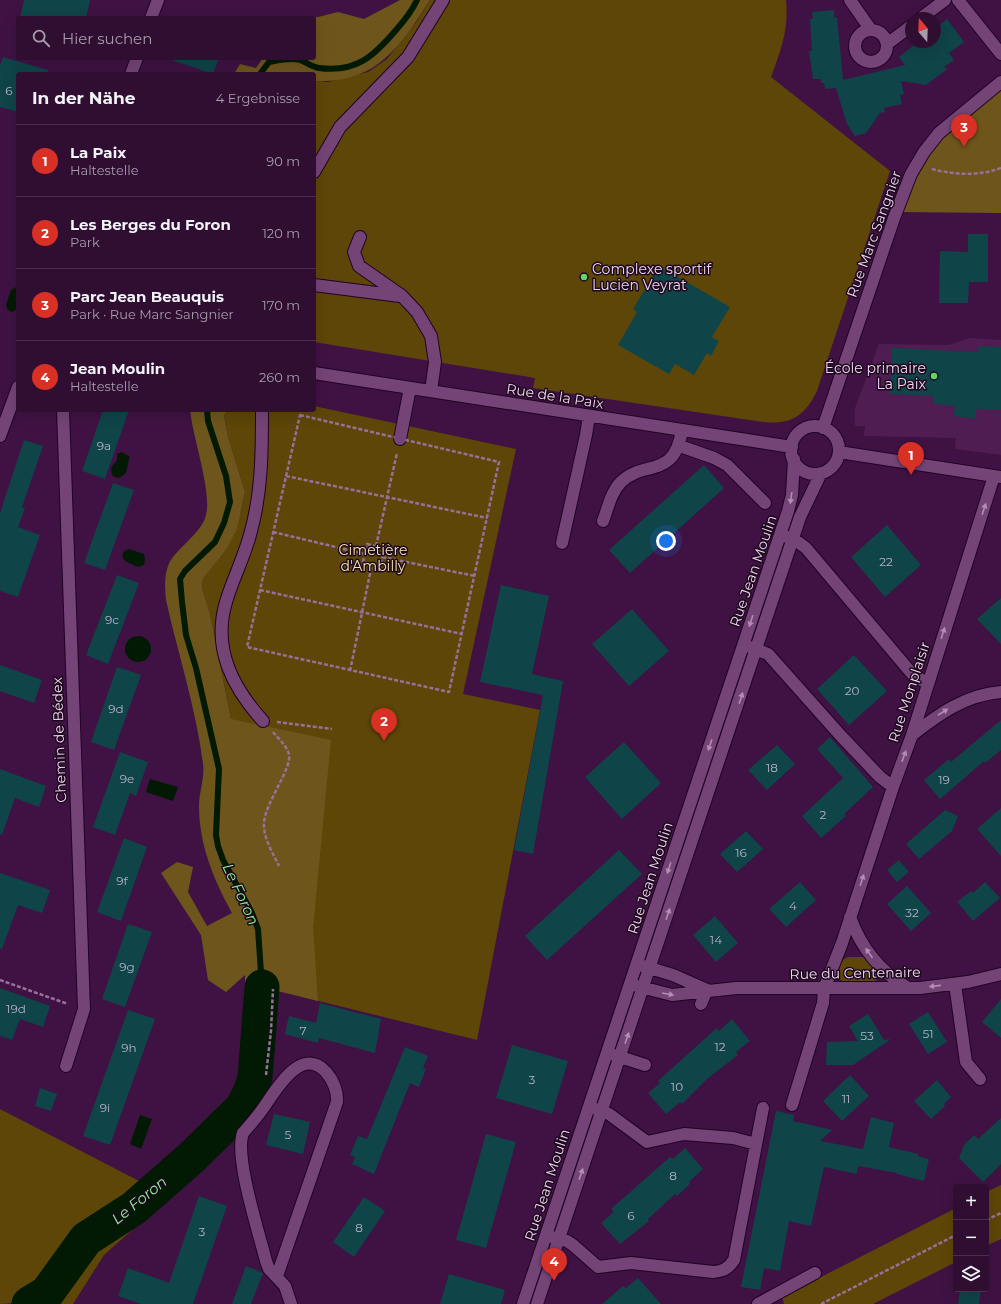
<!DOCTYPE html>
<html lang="de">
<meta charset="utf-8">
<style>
body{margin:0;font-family:Montserrat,sans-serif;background:#37173a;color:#f1f3f6}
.controls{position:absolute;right:12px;bottom:12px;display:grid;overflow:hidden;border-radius:4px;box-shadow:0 4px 16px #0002}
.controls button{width:36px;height:36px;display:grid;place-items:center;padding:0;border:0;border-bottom:1px solid #4a2e4d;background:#2f0e32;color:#f1f3f6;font:20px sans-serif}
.compass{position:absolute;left:905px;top:12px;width:36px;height:36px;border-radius:50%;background:#2f0e32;box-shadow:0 4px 16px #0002;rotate:341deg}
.you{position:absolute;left:666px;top:541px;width:14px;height:14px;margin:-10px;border:3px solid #fff;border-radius:50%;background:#1a73e8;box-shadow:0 0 0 6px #1a73e833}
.badge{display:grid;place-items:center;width:26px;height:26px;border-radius:50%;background:#d93025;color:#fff;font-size:13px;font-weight:700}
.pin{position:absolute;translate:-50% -33px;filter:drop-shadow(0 1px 2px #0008)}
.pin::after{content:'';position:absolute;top:21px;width:14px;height:12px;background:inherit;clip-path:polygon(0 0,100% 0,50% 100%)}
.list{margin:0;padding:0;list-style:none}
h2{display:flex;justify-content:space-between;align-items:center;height:52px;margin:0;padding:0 16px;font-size:17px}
h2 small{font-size:13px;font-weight:400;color:#a79cac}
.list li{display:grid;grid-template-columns:26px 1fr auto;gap:12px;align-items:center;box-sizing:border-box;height:72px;padding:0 16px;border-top:1px solid #4a2e4d}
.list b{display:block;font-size:15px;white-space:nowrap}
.list p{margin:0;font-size:13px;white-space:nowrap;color:#a79cac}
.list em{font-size:13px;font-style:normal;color:#a79cac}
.icon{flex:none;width:22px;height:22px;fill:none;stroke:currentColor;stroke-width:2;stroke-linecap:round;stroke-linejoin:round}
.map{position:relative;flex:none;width:1001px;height:1304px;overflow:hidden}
.search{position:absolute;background:#2f0e32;box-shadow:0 4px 16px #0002;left:16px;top:16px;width:300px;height:44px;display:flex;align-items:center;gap:10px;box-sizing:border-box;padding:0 14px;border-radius:4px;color:#a79cac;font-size:15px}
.panel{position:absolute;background:#2f0e32;box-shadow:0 4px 16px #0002;left:16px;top:72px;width:300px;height:340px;border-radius:4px}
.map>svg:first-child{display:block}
</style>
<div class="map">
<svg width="1001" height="1304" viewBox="0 0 1001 1304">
<rect width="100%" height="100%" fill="#3f1243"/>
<path fill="#4f1d52" d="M970,338L1001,340V455L955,449L956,438L864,436L865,426H855V408L879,344L949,345Z"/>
<path fill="#5e4608" d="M430,0H786C789,30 781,49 771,77L890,171L817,391C805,416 791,425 763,422L533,388L535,378L314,342V81L328,82L368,72L387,59L417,21Z
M314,406L516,449L463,694L540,710L477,1040L266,988L231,719L210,614L202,588L203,579L226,550L241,511L245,492L228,437L224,416L227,410H314Z
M848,957H864L880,972L875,982H843C833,975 838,961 848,957Z
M259,1089L262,1090L260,1103L229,1134L231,1142L104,1255L73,1304H48C63,1293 65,1275 76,1261C92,1241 114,1227 138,1216L242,1116L253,1103Z
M0,1109L139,1181L144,1188L80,1233L74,1239C56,1270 41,1304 0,1304Z
M1001,1185V1239L986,1246V1192Z
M956,1208V1262L873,1304H784L782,1297Z"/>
<path fill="#6e551c" d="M400,0H430C400,47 376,84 314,81V74H234L240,64L256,68L263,58H314V18L338,12L364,19Z
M1001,82V213L896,212L917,161Z
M190,410H227L224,416L228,437L245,492L237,529L226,550L203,579L202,588L210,614L231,719L331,740L313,928L318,1001L266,988L245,994V975L226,992L208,980L201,935L161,873L177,862L193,867L188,892L207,926L232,913C214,880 199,845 199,806C199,792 205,777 203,764C196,708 178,654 166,600C165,589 164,577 168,566C174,549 201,535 206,515C212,492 193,438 190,410Z"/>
<path fill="#021a04" d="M16,287L18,288V307L13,312L8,310L6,305L11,290Z
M122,452L130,457C126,465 130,476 117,478L112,475L111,468L117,460V454Z
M129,549L144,554L145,559L144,565L138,567L125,561L122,556L124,551Z
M125 649a13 13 0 1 1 26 0a13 13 0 1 1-26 0Z
M150,779L178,787L173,801L146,792Z
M140,1115L152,1119L141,1149L130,1144Z"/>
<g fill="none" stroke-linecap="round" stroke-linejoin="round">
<path stroke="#021a04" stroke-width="6" d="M260,74L269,62C279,60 290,57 300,60C306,62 312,67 319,68C356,73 374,56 396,30C404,21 412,11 417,0
M207,410L208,421L226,476L230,502L224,523L215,542L185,571L180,579L182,602L186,635L196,668L219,769L216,835L218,846L223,860L252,913L258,929L262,987"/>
<path stroke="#021a04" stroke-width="35" d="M29,1304L47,1293L86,1239L134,1208L191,1158L242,1108L250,1093L255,1078L262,987"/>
</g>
<path fill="#0f4449" d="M24,0H90L86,18H20Z
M834,10V18L837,17L843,80L905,65L899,57L918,42H935V29L947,19L964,42L949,53L954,60L944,67L947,69L926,85L901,81L904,94L900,95L902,104L884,108L885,112L880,113L866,133L855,136L847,124L836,88L825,89L824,83H821V79H813L809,51H812L810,19H813L812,12Z
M3,57L48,70L47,74H18V112L0,107V65Z
M172,58H219L213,74L172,60Z
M968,234H988V282H969L968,303H939L940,251L968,252Z
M659,266L730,307L712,337L719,341L711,356L707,353L694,375L675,364L669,374L618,345L637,312L633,309Z
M979,346L1001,347V410L976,409V419L954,416L955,406L934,404V396L890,394L892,348L978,352Z
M103,410H129L105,479L82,471Z
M24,440L43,446L22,507L25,508L18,527L40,535L18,597L0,591V513Z
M704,465L724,488L630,573L609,550Z
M113,483L134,490L105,570L84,563Z
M887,525L921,565L885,597L851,557Z
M117,575L139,583L108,664L86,655Z
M501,585L549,596L532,674L563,681L533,854L514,850L543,695L480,682Z
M1001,598V644L977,619Z
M632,609L669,651L629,686L592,644Z
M854,655L887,691L849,725L817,689Z
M0,665L42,680L34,703L0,691Z
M117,667L141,675L114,750L91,742Z
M1001,720V750L985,763L984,761L940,799L924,780L949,759L951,762Z
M830,737L873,787L844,814L846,816L821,838L802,816L843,778L817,749Z
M624,742L661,783L622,819L585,777Z
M777,745L795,764L767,790L748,770Z
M120,752L148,762L136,796L130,793L115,835L93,827Z
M0,769L46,786L39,807L15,798L2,835L0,834Z
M1001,808V856L977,829Z
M945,810L958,816L952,831L919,859L906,844Z
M746,831L763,849L737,872L720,854Z
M124,838L147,847L121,921L97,912Z
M619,850L642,874L547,960L525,936Z
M899,860L909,872L897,882L887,870Z
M0,873L50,890L42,913L18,905L2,949L0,948Z
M800,882L816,900L786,927L769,909Z
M985,882L1000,898L973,921L957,902L971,891L973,893Z
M907,886L931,913L911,931L887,904Z
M715,916L738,943L716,962L693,935Z
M128,924L152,932L125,1007L102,999Z
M0,988L50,1006L43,1027L20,1019L12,1040L0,1036Z
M1001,999V1038L982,1022Z
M320,1003L381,1019L375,1053L319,1038L318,1043L285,1034L289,1016L316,1023Z
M128,1010L155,1019L110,1145L83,1136Z
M928,1012L947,1042L928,1054L909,1024Z
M868,1014L884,1040L891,1039L853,1065H826L827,1042L858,1041L849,1026Z
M732,1019L750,1041L736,1052L738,1055L708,1078L682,1104L680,1102L666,1114L648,1093L660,1083L658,1081L710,1034L717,1028L719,1031Z
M512,1045L568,1061L552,1114L496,1098Z
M405,1047L428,1056L423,1068L426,1069L419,1087L410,1083L374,1174L352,1164L355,1157L350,1155L358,1136L367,1139Z
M850,1075L869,1096L842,1121L823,1101Z
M937,1080L951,1097L944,1104L945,1106L931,1119L914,1101Z
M40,1088L57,1094L51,1111L35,1106Z
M776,1111L794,1115L793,1121L832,1130L820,1141L863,1149L871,1117L894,1123L889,1147L918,1154V1156L929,1159L924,1181L897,1174V1173L858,1166L857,1174L824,1167L811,1226L789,1221L780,1271L764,1268L760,1290L741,1287Z
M274,1114L310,1122L303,1154L266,1145Z
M1001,1118V1164L983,1182L959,1158L964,1145L974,1135L978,1139Z
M486,1134L516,1142L486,1248L456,1240Z
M685,1148L703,1169L689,1182L690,1184L677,1196L675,1194L648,1219L649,1221L620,1244L601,1223L614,1212L611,1209L670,1157L673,1159Z
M199,1196L227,1206L193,1304H141L118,1296L128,1268L169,1283Z
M364,1197L385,1211L354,1257L333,1242Z
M246,1266L263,1273L251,1304H232Z
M449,1274L505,1290L501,1304H440Z
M638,1278L661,1304H602L623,1286L626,1288Z
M960,1289H981L979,1304H958Z"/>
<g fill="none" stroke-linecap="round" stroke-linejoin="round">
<g stroke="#210224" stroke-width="14">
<path id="minor" d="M850,0L871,30
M958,0L1001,54
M151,18L158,0
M921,18L945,0
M855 46a16 16 0 1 1 32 0a16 16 0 1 1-32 0Z
M887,44L911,26
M131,74L137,58
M314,172L340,127L408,57L443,0
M360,237L354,252L359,266L402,296L417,312L431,336L435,362L431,391
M314,285L400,296
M314,373L792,447
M63,410L84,1009L66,1066
M262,410C262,450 262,491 251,531C245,556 233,578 226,602C212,649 233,688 263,721
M791 450a24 24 0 1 1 48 0a24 24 0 1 1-48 0Z
M823,428L894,218L911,174L924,152L939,133L1001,82
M0,436L18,387
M400,439L410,388
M680,446L714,458L727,465L765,503
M839,452L1001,477
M603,521C608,508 611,492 621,482C645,459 674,480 682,430
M787,537L794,539L806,548L913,675L927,683
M562,543L586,435L589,416
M750,647L768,654L841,736L880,777L893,787
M912,735C939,714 965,695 1001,692
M850,917C861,948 879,971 908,988
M643,966L673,975L707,990
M955,984L966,1062L980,1079
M637,986L672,995L736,988H920L968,982L1001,974
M701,1004L707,990
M614,1055L645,1065
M792,1105L823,1003L824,989L842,943L893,787L912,735L994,476
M596,1109L609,1114L647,1142L684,1134L733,1138L756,1144
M552,1237L567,1241L573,1245L598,1267L631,1263L713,1272C723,1271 728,1269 734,1260L763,1108
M277,1276L337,1102C338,1092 333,1080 326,1072C301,1045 276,1090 264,1107C258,1116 250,1125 243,1133C234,1156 259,1233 266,1261L269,1269L285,1286L291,1304
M523,1304L788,511L792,495L794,459
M537,1304L800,517L821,473
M758,1304L815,1273"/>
</g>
<path stroke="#967198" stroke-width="2.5" stroke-dasharray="4 2" stroke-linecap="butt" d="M932,169C954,175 980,176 1001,168
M300,415L499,462L449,692L247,647Z
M286,476L487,518
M273,532L365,554
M367,544L384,548L381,566L363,562Z
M376,546L397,453
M382,557L475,576
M260,590L462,634
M350,671L372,564
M277,722L332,729
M273,732C279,739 286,745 289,754C292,769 265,803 264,823C263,838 273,853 279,866
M0,980L68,1004
M266,1075L271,1031L273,989
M986,1220L1001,1213
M821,1304L956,1235"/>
<use href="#minor" stroke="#744477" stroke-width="12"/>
</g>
<defs><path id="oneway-solid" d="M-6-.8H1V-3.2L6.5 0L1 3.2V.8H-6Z"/></defs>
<g fill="#b38db5">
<use href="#oneway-solid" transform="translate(791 498) rotate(98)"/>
<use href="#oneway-solid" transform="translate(984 509) rotate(-72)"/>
<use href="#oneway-solid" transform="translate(751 621) rotate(108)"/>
<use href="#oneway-solid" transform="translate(943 633) rotate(-72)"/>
<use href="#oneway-solid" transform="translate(741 698) rotate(-72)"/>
<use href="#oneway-solid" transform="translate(943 712) rotate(-32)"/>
<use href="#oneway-solid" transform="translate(710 745) rotate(109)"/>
<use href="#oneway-solid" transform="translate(904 756) rotate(-70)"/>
<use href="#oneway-solid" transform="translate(669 868) rotate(108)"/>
<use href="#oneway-solid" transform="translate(862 880) rotate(-72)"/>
<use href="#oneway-solid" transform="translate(668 914) rotate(-71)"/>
<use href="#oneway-solid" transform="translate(869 953) rotate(-126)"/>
<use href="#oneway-solid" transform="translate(935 986) rotate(174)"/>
<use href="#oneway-solid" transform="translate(668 994) rotate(10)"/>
<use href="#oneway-solid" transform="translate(627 1038) rotate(-71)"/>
<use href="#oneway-solid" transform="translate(581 1174) rotate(-71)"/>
</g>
<g fill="#62d469" stroke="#1c091d" stroke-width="1.5">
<circle cx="584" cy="277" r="4"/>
<circle cx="934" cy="376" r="4"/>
</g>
<g text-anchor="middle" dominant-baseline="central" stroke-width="3" stroke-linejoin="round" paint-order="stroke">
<g font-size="12" fill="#b9b2c8">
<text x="9" y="90">6</text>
<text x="104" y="445">9a</text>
<text x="886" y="561">22</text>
<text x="112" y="619">9c</text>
<text x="852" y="690">20</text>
<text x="116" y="708">9d</text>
<text x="772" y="767">18</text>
<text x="127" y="778">9e</text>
<text x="944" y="779">19</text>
<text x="823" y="814">2</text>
<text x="741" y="852">16</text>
<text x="122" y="880">9f</text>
<text x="793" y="905">4</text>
<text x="912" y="912">32</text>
<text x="716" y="939">14</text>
<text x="127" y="966">9g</text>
<text x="16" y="1008">19d</text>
<text x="303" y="1030">7</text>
<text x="928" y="1033">51</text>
<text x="867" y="1035">53</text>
<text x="720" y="1046">12</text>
<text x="129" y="1047">9h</text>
<text x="532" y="1079">3</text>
<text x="677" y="1086">10</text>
<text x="846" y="1098">11</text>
<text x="105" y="1107">9i</text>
<text x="288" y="1134">5</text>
<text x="673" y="1175">8</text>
<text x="631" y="1215">6</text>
<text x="359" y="1227">8</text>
<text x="202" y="1231">3</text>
</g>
<g font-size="14" fill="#f2d6f3" stroke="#1c091d">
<text transform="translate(874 234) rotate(-70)">Rue Marc Sangnier</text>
<text transform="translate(555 396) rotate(9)">Rue de la Paix</text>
<text transform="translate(753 571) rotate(-71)">Rue Jean Moulin</text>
<text transform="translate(909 692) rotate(-72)">Rue Monplaisir</text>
<text transform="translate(59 740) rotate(-92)">Chemin de Bédex</text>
<text transform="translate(650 878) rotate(-72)">Rue Jean Moulin</text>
<text transform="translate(855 973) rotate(-1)">Rue du Centenaire</text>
<text transform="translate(547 1185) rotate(-72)">Rue Jean Moulin</text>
</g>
<g font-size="14" fill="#f2d6f3" stroke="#1c091d" text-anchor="start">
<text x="592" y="269">Complexe sportif<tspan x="592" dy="16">Lucien Veyrat</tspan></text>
<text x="926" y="368" text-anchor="end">École primaire<tspan x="926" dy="16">La Paix</tspan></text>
</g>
<g font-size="14" fill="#f8e1b2" stroke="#1c091d">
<text x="373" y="550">Cimetière<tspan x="373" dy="16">d'Ambilly</tspan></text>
</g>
<g font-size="15" font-style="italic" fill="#8ff593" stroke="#1c091d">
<text transform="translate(241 894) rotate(65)">Le Foron</text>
<text transform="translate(139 1200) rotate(-39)">Le Foron</text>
</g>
</g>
</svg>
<div class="controls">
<button>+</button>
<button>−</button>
<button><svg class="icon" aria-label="layers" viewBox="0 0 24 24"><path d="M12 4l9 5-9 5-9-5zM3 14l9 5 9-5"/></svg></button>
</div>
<svg class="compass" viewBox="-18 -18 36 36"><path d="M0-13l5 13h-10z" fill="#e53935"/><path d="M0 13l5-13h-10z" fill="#a79cac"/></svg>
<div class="you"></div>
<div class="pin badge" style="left:911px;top:475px">1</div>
<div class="pin badge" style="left:384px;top:741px">2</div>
<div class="pin badge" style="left:964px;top:147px">3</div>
<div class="pin badge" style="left:554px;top:1281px">4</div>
<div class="search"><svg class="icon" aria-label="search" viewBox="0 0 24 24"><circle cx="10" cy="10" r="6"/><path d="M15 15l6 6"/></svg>Hier suchen</div>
<section class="panel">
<h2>In der Nähe<small>4 Ergebnisse</small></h2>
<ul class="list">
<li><span class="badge">1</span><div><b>La Paix</b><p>Haltestelle</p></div><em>90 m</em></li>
<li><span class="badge">2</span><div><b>Les Berges du Foron</b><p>Park</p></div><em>120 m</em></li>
<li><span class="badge">3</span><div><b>Parc Jean Beauquis</b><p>Park · Rue Marc Sangnier</p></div><em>170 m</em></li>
<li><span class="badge">4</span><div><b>Jean Moulin</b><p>Haltestelle</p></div><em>260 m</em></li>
</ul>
</section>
</div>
